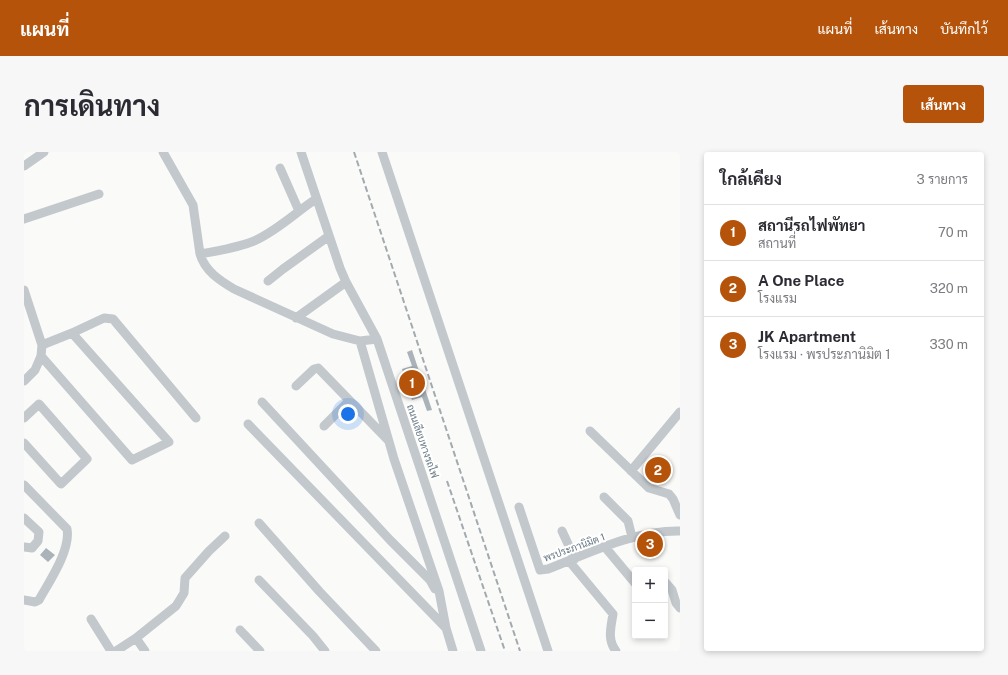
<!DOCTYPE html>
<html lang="th">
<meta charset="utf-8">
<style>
body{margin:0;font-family:"Public Sans",Sarabun,sans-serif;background:#f7f7f7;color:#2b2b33}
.controls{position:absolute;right:12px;bottom:12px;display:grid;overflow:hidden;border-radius:4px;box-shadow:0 2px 6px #0003}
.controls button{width:36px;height:36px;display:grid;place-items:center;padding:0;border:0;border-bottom:1px solid #e1e1e2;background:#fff;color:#2b2b33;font:20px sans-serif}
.you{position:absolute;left:324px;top:262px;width:14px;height:14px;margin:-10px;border:3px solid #fff;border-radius:50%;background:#1a73e8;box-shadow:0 0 0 6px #1a73e833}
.badge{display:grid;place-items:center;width:26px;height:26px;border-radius:50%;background:#b45309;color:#fff;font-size:13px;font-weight:700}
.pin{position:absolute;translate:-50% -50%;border:2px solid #fff;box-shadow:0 1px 4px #0006}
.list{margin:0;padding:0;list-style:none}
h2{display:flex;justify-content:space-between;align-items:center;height:52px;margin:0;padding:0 16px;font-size:17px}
h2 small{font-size:13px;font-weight:400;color:#7c7c81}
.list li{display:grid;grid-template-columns:26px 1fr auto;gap:12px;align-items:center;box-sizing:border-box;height:56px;padding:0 16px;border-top:1px solid #e1e1e2}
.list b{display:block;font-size:15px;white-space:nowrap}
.list p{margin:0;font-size:13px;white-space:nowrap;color:#7c7c81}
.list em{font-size:13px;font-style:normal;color:#7c7c81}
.map{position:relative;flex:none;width:656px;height:499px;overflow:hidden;border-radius:4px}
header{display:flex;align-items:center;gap:24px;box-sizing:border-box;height:56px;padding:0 20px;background:#b45309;color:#fff}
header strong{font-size:19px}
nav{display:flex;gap:22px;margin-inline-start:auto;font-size:14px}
.intro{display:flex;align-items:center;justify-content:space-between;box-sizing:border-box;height:96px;padding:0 24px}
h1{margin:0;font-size:28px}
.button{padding:10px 18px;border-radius:4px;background:#b45309;color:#fff;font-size:14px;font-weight:700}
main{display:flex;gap:24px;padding:0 24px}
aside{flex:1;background:#fff;border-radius:4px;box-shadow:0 2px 6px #0003}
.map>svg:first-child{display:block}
</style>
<header>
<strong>แผนที่</strong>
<nav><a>แผนที่</a><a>เส้นทาง</a><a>บันทึกไว้</a></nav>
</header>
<div class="intro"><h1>การเดินทาง</h1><a class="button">เส้นทาง</a></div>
<main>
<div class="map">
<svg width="656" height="499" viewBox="0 0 656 499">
<rect width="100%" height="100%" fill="#fafaf8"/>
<path fill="#aab3b9" d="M388,198L408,258L403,259L398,245L388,248L378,217L388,214L383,200Z
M22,396L31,403L24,410L16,403Z"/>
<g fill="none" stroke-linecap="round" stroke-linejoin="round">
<path stroke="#c3c8cc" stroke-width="9" d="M139,0L169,53L176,102C181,119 195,128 210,137L309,182L336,189L353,187
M277,0L316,116L322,130L353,187L457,499
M358,0L524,499
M0,14L20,0
M256,16L275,59
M0,67L75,42
M176,102C194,99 213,96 230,89C253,79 272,60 292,47
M244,129L259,117L305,84
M0,138L18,193L17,204L11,218L0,229
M272,166L322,130
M336,189L370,307L415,439L422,476L429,499
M18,193L48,181L80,166L89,167L172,266
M17,204L108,308L145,290L48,181
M272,234L290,217L294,216L364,288
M238,250L366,388L406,428L411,437
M0,266L15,252L63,307L37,332L0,291
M224,272L422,476
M300,274L325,249
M566,279L625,336L645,342L649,347L656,363
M607,319L656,260
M0,333L43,377C47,398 25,430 15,448L11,450L0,448
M580,345L604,369L608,385
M495,355L516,418L524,417C565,401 611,378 656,379
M0,366L15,380L14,389L8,396L0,395
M235,371L295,439L352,499
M538,379L551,407
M581,395L611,431
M545,409L589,462C587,475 583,488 592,499
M235,428L289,484L301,499
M641,430L648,438L652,451L656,456
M67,467L87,499
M216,478L236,499
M112,486L121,499
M92,499L112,486L152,454L160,441L161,426L185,399L201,384"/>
<path stroke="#a2aab0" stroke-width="2" stroke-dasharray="6 3" stroke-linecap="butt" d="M330,0L496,499
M423,329L481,499"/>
</g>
<g text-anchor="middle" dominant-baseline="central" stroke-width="4" stroke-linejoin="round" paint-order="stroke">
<g font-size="10" fill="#657683" stroke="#fff">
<text transform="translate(399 289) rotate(71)">ถนนเลียบทางรถไฟ</text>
<text transform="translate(550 395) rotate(-20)">พรประภานิมิต 1</text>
</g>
</g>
</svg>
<div class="controls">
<button>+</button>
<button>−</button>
</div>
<div class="you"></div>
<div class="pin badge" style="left:388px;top:231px">1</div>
<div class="pin badge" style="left:634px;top:318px">2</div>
<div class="pin badge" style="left:626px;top:392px">3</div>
</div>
<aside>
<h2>ใกล้เคียง<small>3 รายการ</small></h2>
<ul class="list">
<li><span class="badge">1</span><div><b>สถานีรถไฟพัทยา</b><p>สถานที่</p></div><em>70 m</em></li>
<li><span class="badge">2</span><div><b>A One Place</b><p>โรงแรม</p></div><em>320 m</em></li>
<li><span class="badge">3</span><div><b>JK Apartment</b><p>โรงแรม · พรประภานิมิต 1</p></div><em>330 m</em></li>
</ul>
</aside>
</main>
